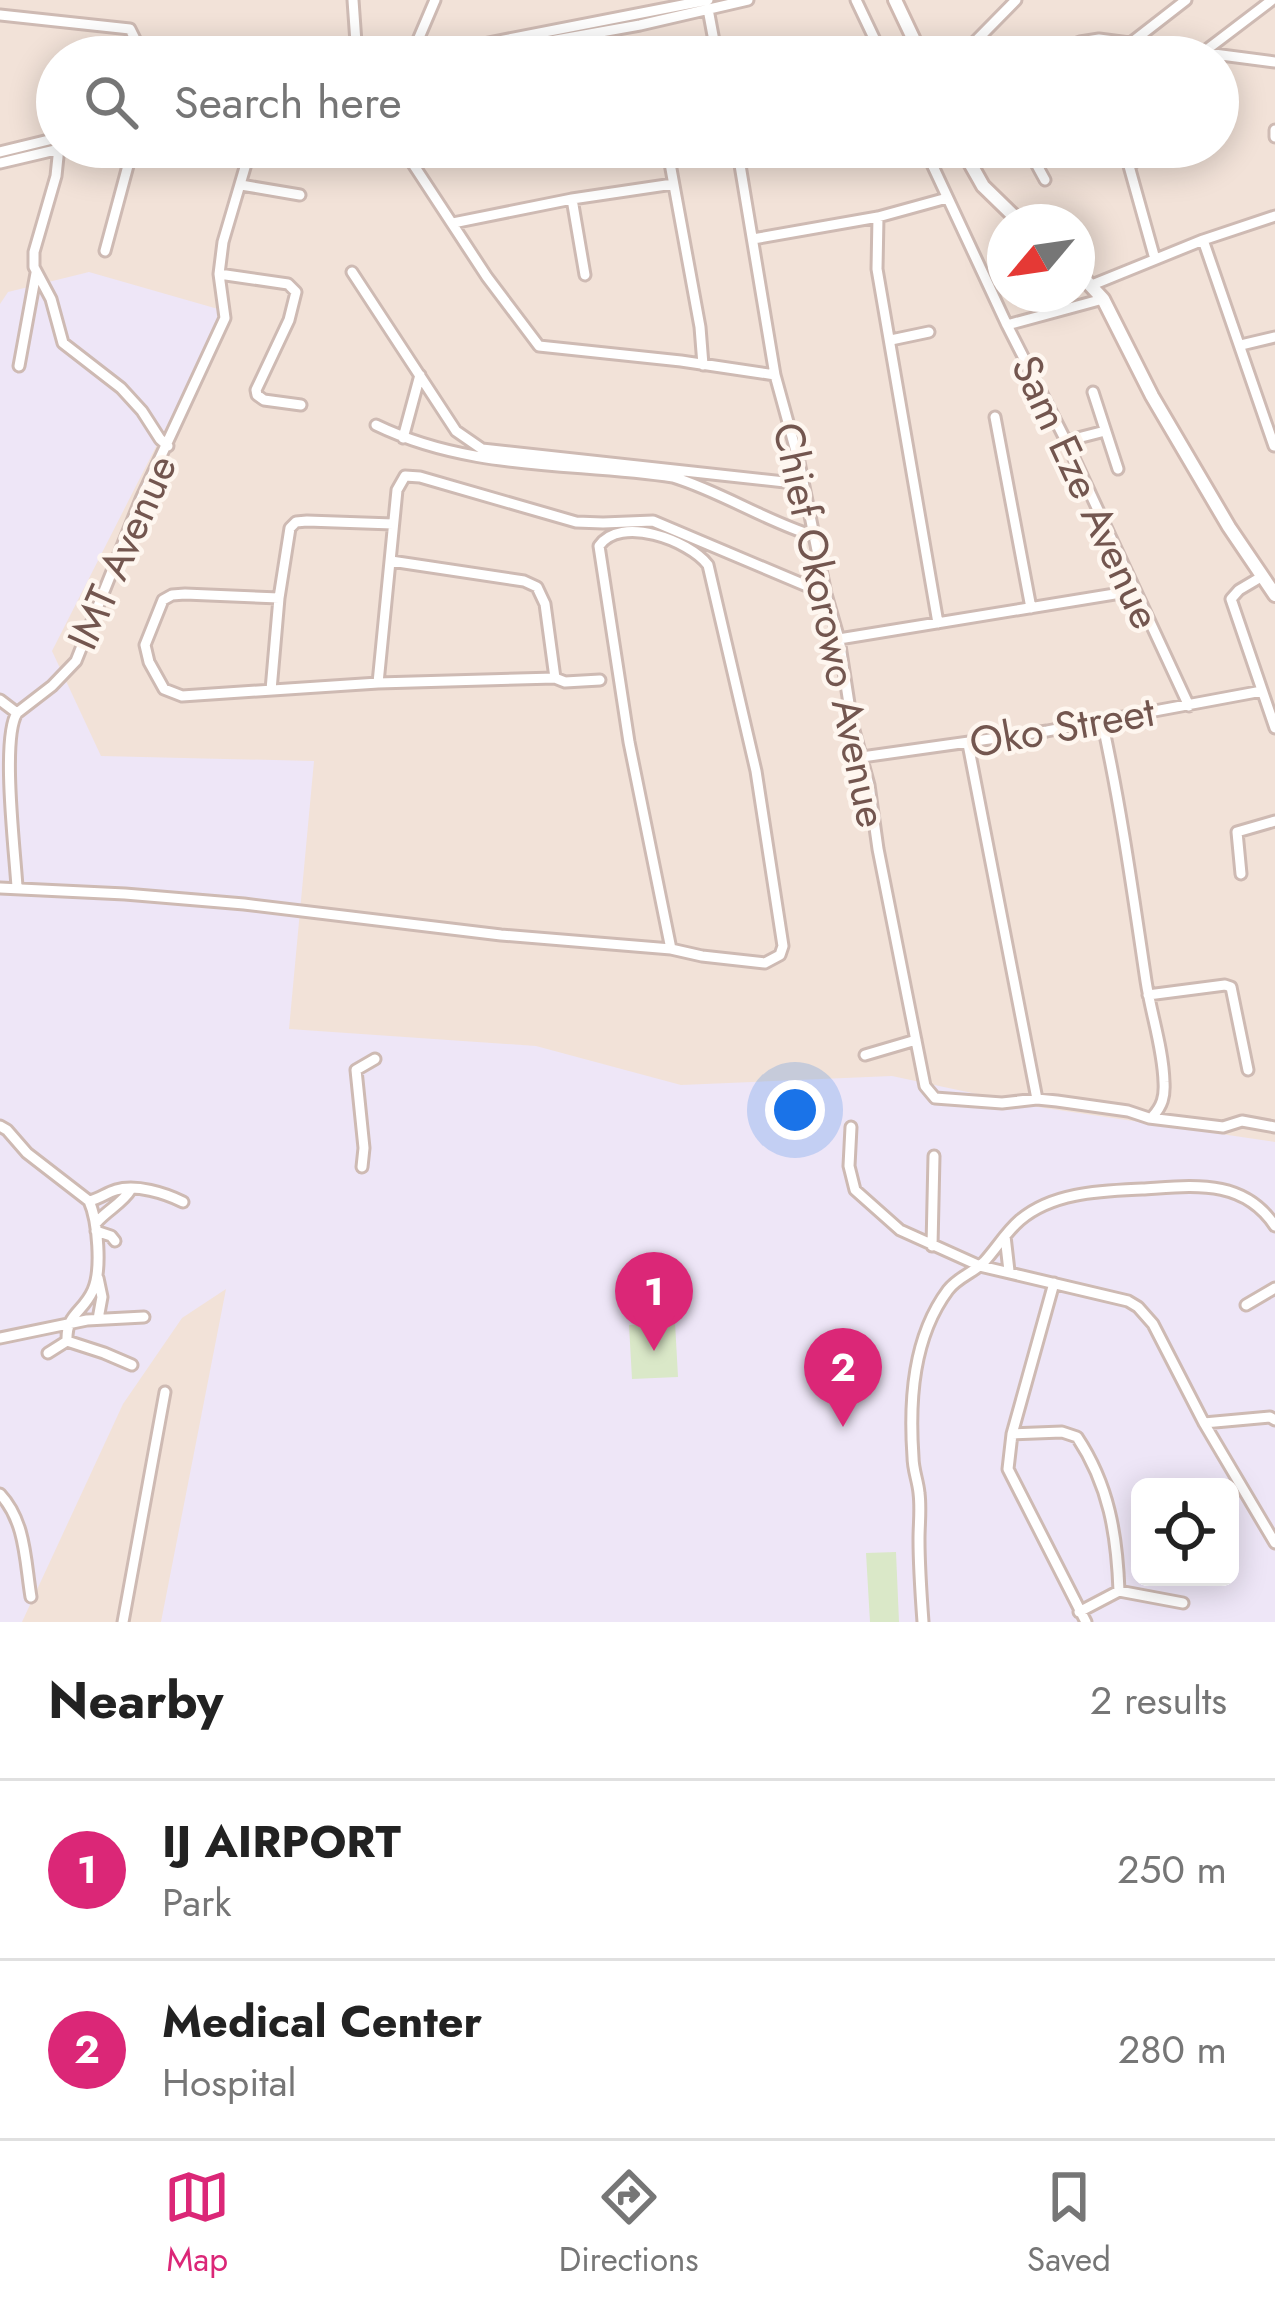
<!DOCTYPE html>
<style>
body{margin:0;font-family:Jost,sans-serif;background:#f6f6f6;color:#222}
.controls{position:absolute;right:36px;bottom:36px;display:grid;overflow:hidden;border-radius:18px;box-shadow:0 6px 30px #0003}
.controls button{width:108px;height:108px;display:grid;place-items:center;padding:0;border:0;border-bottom:3px solid #e0e0e0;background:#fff;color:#222;font:60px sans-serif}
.compass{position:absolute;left:987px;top:204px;width:108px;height:108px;border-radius:50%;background:#fff;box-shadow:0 6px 30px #0003;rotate:241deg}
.you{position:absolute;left:795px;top:1110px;width:42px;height:42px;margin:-30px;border:9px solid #fff;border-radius:50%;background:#1a73e8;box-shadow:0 0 0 18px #1a73e833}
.badge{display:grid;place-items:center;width:78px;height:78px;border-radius:50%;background:#db2777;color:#fff;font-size:39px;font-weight:700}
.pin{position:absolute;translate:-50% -99px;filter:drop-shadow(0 3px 6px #0008)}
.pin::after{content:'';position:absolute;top:63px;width:42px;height:36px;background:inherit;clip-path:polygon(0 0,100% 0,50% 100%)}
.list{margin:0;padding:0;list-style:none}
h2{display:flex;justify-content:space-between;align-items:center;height:156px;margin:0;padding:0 48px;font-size:51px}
h2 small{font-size:39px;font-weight:400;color:#767676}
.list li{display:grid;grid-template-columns:78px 1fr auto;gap:36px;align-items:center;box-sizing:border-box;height:180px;padding:0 48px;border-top:3px solid #e0e0e0}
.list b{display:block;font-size:45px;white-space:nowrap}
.list p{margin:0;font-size:39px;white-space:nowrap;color:#767676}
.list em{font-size:39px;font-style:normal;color:#767676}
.icon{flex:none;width:66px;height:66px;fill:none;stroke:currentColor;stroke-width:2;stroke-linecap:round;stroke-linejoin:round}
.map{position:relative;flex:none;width:1275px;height:1622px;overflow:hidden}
.search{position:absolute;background:#fff;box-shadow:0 6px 30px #0003;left:36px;right:36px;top:36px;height:132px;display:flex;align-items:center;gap:30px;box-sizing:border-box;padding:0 42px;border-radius:66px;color:#767676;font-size:45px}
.sheet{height:516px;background:#fff}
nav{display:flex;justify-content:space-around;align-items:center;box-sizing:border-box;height:168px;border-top:3px solid #e0e0e0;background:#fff;font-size:33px;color:#767676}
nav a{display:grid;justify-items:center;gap:6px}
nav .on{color:#db2777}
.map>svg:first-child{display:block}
</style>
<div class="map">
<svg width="1275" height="1622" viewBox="0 0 1275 1622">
<rect width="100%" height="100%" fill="#fbf1e9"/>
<path fill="#f2e2d8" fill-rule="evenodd" d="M0,0H1275V1622H0ZM57,57H1218V147H57ZM1005,222H1077V294H1005ZM1140,1487H1230V1577H1140Z"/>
<path fill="#eee6f7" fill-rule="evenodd" d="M89,272L225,311L52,651L101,756L314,761L289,1029L536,1046L681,1085L892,1076L1038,1107L1275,1142V1622H161L226,1289L182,1318L123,1404L22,1622H0V304L8,292ZM1140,1487H1230V1577H1140Z"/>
<path fill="#dae8c8" d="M675,1322L678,1377L632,1379L629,1325Z
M896,1552L899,1622H870L866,1553Z"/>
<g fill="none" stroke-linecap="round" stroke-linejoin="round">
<g stroke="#cebab3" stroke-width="15">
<path id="street" d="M353,0L357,57
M856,0L883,57
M708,9L717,57
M0,15L130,29L135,39L134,57
M1132,42L1186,0
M1205,51L1272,0
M412,54L435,0
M381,57L483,44L708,0
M461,57L640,25L748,0
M960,57L1016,0
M1039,57L1080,42L1099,39L1275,62
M1275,130V137
M59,147L56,176L34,252V267L51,299L63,343L121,388L142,411L160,439L168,446
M251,147L223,242L219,274L288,284L296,292L289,320L256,390L257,395L264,400L301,405
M406,147L413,164L487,277L539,346L681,361L775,375
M667,147L700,327L703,365
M737,147L775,375L799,462L826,594L839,639L852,723L869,785L878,849L925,1086L935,1098L1002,1103L1037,1099L1057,1101L1128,1111L1149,1118L1223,1127L1242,1121L1275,1127
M924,147L1007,325L1066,441L1189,706
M1027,147L1045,180
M1154,147L1129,166L1155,259
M0,152L57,138
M0,163L68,147
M241,185L300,195
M572,199L585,275
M878,217L877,269L938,623
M453,223L572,199L673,184
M753,239L878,217L947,198
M1203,240L1274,446
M105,251L133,147
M352,272L456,431L482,449L803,484
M1092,285L1203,240L1275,216
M1007,325L1103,299
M891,340L929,332
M1241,345L1275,337
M19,366L36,273
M1093,392L1118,469
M995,417L1031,608
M376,425C471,471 571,462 673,477C722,492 765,521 814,536
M403,438L420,375
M1066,441L1105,431
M391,561L524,581L537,587L545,604L555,678
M1261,577L1239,590L1231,599L1275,728
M279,598L185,594L172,595L163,600L145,645L149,662L164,689L182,696L378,683L555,678L565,682L600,680
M839,639L1133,591
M378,683L397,490L405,476L420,477L576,522L603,523L653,521L826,594
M271,690L279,598L290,528L296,522L307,521L393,524
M0,700L17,713
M1102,721C1121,807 1133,894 1146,981C1151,1014 1163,1048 1164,1082C1165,1097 1162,1106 1153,1116
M968,744L1037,1099
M862,757L1047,731L1262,691
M1241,874L1237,832L1275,821
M17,887C15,852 1,738 17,713L52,686L76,661L141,499L225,318L219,274
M0,888L125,894L244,904L501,935L671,949L702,956L765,963L780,955L783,946L756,771L708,565C689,540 620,515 599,546L629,742L671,949
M1148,995L1225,985L1231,987L1248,1070
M865,1055L916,1040
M0,1126L7,1130L27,1153L89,1201C98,1221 102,1270 93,1290C83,1313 66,1313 67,1341L104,1353L132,1365
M851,1127L849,1166L855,1190L900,1230L980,1266L1128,1301L1138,1307L1153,1324L1204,1423L1275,1543
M362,1167L364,1148L356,1070L375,1059
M89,1201C99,1199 106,1193 116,1190C136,1184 165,1193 183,1202
M96,1223C107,1210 123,1203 131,1189
M96,1231L111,1236L115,1241
M1005,1236L1009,1271
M932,1246L934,1156
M98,1278L102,1297L98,1319
M1054,1283L1012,1434L1008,1469L1086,1622
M1246,1305L1275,1288
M0,1338L87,1320L144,1317
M48,1353L67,1341
M1204,1423L1270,1417L1275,1420
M1012,1434L1062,1432L1077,1437C1109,1485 1117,1535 1119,1591
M0,1494C26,1522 25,1561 31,1597
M1079,1612L1119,1591L1183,1603
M123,1622L165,1392
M923,1622C921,1595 919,1567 919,1539C919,1524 921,1509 919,1493C918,1481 913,1470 913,1457C909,1400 913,1337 948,1290C958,1277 973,1273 984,1262C996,1249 1006,1232 1020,1220C1053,1192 1101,1191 1142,1189C1193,1186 1243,1178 1275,1226"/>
</g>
<g stroke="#d0b9b1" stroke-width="18">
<path id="secondary" d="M895,0L922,57
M961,147L983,186L1020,222
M1077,271L1103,299L1152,396L1229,527L1275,595"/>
</g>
<use href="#street" stroke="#fff" stroke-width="9"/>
<use href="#secondary" stroke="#fff" stroke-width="12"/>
</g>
<g text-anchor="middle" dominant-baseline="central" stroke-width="9" stroke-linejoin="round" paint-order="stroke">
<g font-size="42" fill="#73564f" stroke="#fef6ef">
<text transform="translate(1086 492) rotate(65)">Sam Eze Avenue</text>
<text transform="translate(122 552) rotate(-66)">IMT Avenue</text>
<text transform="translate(830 625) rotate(78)">Chief Okorowo Avenue</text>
<text transform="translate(1062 727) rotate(-10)">Oko Street</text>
</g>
</g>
</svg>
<div class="controls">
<button><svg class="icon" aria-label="locate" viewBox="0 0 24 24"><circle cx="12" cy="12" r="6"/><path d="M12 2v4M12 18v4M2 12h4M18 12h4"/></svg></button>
</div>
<svg class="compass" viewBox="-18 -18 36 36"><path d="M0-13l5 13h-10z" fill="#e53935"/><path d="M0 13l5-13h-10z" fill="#767676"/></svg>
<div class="you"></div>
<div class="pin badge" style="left:654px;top:1351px">1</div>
<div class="pin badge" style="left:843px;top:1427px">2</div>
<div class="search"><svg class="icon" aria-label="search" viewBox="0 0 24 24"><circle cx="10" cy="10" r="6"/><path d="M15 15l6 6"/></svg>Search here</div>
</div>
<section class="sheet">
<h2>Nearby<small>2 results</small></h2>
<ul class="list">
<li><span class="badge">1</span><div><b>IJ AIRPORT</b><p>Park</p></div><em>250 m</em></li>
<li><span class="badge">2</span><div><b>Medical Center</b><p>Hospital</p></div><em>280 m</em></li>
</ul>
</section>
<nav>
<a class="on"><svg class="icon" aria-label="map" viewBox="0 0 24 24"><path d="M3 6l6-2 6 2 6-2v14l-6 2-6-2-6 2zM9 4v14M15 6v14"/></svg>Map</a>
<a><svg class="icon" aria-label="directions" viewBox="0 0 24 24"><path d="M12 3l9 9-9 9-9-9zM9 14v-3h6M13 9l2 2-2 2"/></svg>Directions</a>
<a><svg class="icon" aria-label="saved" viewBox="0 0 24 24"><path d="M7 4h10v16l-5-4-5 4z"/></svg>Saved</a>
</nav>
